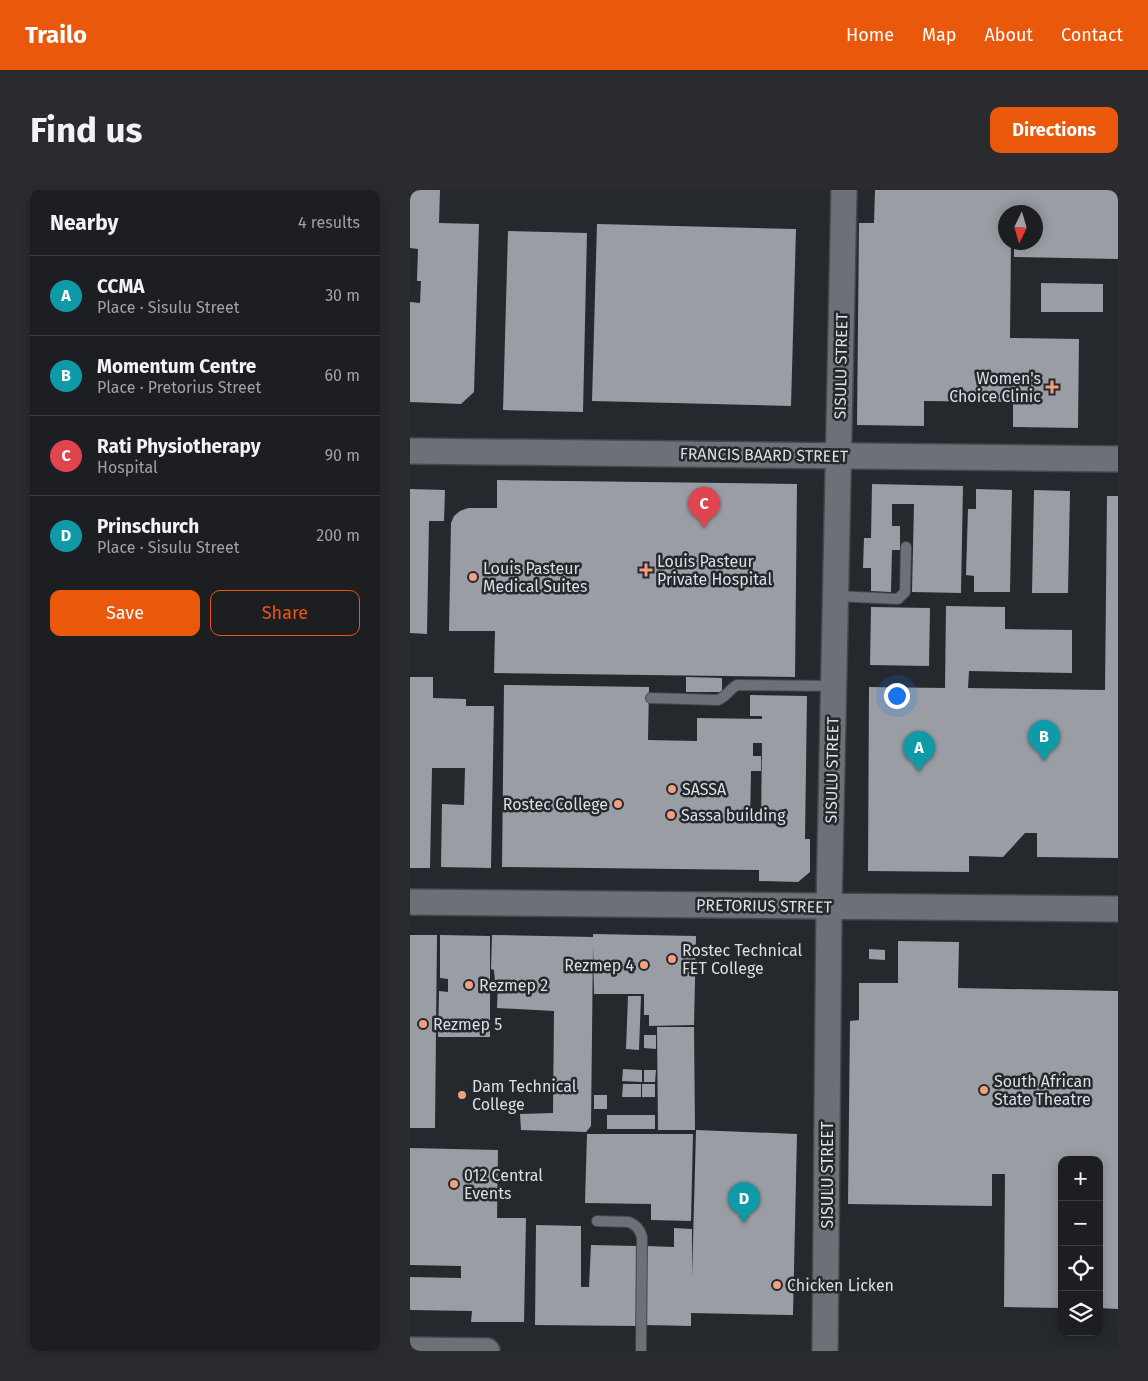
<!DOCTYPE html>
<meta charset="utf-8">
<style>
body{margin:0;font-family:"Fira Sans",sans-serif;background:#292b2f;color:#f1f3f6}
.controls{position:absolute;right:15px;bottom:15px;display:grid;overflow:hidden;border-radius:10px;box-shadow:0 2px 12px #0003}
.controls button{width:45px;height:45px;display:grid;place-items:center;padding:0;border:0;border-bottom:1px solid #3a3c40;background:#1c1e22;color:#f1f3f6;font:25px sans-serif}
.compass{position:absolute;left:588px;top:15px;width:45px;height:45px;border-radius:50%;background:#1c1e22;box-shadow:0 2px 12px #0003;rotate:185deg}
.you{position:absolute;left:486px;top:505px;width:18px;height:18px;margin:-12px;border:4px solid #fff;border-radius:50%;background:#1a73e8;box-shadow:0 0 0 8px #1a73e833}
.badge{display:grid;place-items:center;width:32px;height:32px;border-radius:50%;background:#ea580c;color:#fff;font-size:16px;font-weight:700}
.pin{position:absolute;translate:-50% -41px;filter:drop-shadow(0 1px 2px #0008)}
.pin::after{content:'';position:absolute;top:26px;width:18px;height:15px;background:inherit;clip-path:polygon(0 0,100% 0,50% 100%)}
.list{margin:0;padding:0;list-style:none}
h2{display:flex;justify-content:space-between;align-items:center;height:65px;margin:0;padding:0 20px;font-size:21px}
h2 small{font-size:16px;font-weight:400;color:#a0a2a5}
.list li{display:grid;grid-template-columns:32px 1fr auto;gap:15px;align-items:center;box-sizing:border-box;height:80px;padding:0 20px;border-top:1px solid #3a3c40}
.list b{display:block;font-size:19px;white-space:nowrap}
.list p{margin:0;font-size:16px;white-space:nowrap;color:#a0a2a5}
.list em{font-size:16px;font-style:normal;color:#a0a2a5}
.actions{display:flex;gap:10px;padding:15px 20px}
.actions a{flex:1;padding:11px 0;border:1px solid #ea580c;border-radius:10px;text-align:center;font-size:18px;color:#ea580c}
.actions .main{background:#ea580c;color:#fff}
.icon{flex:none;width:28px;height:28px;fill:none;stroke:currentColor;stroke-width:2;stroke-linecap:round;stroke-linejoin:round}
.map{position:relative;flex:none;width:708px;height:1161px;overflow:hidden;border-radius:10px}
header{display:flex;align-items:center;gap:30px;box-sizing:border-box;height:70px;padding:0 25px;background:#ea580c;color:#fff}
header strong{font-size:24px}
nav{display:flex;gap:28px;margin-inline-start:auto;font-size:18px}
.intro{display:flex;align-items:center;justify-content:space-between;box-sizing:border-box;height:120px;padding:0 30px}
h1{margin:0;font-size:35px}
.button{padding:12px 22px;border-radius:10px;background:#ea580c;color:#fff;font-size:18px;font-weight:700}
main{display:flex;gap:30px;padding:0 30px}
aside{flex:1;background:#1c1e22;border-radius:10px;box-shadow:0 2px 12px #0003}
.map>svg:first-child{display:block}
</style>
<header>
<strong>Trailo</strong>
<nav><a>Home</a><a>Map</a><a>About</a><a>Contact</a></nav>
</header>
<div class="intro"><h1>Find us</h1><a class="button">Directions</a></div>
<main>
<aside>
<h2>Nearby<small>4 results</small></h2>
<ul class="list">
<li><span class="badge" style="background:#0f9aa8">A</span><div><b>CCMA</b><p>Place · Sisulu Street</p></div><em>30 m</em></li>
<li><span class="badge" style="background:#0f9aa8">B</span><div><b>Momentum Centre</b><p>Place · Pretorius Street</p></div><em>60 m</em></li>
<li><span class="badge" style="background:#e0444e">C</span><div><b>Rati Physiotherapy</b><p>Hospital</p></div><em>90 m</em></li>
<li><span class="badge" style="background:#0f9aa8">D</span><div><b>Prinschurch</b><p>Place · Sisulu Street</p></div><em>200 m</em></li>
</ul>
<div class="actions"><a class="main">Save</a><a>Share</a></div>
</aside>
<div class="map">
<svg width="708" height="1161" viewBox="0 0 708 1161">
<rect width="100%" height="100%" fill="#25282d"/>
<path fill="#9a9ea4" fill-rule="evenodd" d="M0,0H30L29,33L69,34L64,202L51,214L0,212V112L10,113L11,91H7L8,59L0,58Z
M465,0H708V69L604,67V52H626V22H596V52H601L600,148L669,149L668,238L603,237V212L514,211V236L447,235L449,33H464Z
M187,34L386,39L381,216L182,211Z
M98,41L177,43L173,222L93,220Z
M631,93L693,94V122H631Z
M87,290L387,294L385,487L84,483L85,441H39L41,333L44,326L50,321L58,318H87Z
M462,294L553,296L551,403L502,402L504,314H482V336H490V360H482L481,402L461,401V378H453L454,348H461Z
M0,299L35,300L34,331H19L17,444L0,443Z
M566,299L602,300L600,402H564V386L556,385L558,319H566Z
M624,300L660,301L658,403H622Z
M697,306H708V668L627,667V643H615L593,667L559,666V682L458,681L459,497L535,498L536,416L595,417V439L662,440V483L559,481L558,498L695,500Z
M461,417L520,418L519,476L460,475Z
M0,487H23V508L56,509V516H84L81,678L31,677L32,614L54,615L55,578H22L20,678H0Z
M276,487L312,488V502H276Z
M94,495L239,497L238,550L287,551V528L352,529V526H340V505L397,506L395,649H400V682L388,692L349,691V680L92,677ZM343,553H352L351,633H340L341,581H351V566H343Z
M183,744L286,746L284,835L239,836V825H234V804H184L183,755L181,936L176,942L111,940L110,924L143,923L144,821L87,818L88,793L85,792L84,780L81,779L82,745L183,747Z
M0,745H27L25,938H0Z
M30,745L80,746V847H28L29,801L38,802V789L30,788Z
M488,751L549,752L548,798L708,801V1119L689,1118V970H652V1118L594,1117L595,984H582V1016L438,1014L440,831L449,830V793H488Z
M459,759L475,760V770L459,769Z
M218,806H231L229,860L216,859Z
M247,837H284L285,940H248Z
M234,845H246V859L234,858Z
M213,879L232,880V892L212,891Z
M234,880H246L245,892H234Z
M213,894H231V907H212Z
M232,894H245V907H232Z
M184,905H197V919H184Z
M197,925H245V939H197Z
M286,940L387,944L383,1125L281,1123V1136L236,1135V1056L264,1057V1038L282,1039V1088Z
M177,944H283L281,1031L241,1030V1014L175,1013Z
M0,958L88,960L87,1028H116L114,1132H61L62,1121L0,1120V1087L51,1088V1076L0,1075Z
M126,1035L171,1036V1097H179L181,1055L227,1056V1136L125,1135Z"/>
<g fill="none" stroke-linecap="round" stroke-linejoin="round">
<g stroke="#44474b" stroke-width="12">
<path id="service" d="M426,406L488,409L495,402L496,357
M241,508L308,510C316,507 320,499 327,495L423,496
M187,1031L219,1032C226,1035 230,1039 232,1047L231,1161"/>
</g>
<g stroke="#44474b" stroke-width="28">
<path id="tertiary" d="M0,261L708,269
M0,712L708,719
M0,1160L77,1161
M415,1161L419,716L434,0"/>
</g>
<use href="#service" stroke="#6d7077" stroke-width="10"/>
<use href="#tertiary" stroke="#6d7077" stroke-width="25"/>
</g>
<g fill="#f2a07f" stroke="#25282d" stroke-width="2">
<path d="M639.5 189.5h5v5h5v5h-5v5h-5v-5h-5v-5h5z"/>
<path d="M233.5 372.5h5v5h5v5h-5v5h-5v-5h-5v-5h5z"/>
<circle cx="63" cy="387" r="5"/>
<circle cx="262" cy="599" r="5"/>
<circle cx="208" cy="614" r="5"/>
<circle cx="261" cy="625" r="5"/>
<circle cx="262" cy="769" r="5"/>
<circle cx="234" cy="775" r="5"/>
<circle cx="59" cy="795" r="5"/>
<circle cx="13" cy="834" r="5"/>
<circle cx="574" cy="900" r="5"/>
<circle cx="52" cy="905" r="5"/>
<circle cx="44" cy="994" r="5"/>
<circle cx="367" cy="1095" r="5"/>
</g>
<g text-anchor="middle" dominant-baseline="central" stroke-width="5" stroke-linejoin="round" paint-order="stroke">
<g font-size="16" fill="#dedfe3" stroke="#25282d">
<text transform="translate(431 176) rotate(-89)">SISULU STREET</text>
<text transform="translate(354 265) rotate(1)">FRANCIS BAARD STREET</text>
<text transform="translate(422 580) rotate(-89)">SISULU STREET</text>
<text transform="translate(354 716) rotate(1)">PRETORIUS STREET</text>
<text transform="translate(417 985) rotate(-90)">SISULU STREET</text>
</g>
<g font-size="16" fill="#dedfe3" stroke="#25282d" text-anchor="start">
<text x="631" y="188" text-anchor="end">Women's<tspan x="631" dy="18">Choice Clinic</tspan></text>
<text x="247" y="371">Louis Pasteur<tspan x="247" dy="18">Private Hospital</tspan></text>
<text x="73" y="378">Louis Pasteur<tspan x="73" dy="18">Medical Suites</tspan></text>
<text x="272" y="599">SASSA</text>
<text x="198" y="614" text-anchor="end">Rostec College</text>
<text x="271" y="625">Sassa building</text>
<text x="272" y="760">Rostec Technical<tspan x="272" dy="18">FET College</tspan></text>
<text x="224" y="775" text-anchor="end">Rezmep 4</text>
<text x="69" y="795">Rezmep 2</text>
<text x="23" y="834">Rezmep 5</text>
<text x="584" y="891">South African<tspan x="584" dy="18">State Theatre</tspan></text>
<text x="62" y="896">Dam Technical<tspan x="62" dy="18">College</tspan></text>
<text x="54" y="985">012 Central<tspan x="54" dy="18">Events</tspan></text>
<text x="377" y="1095">Chicken Licken</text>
</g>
</g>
</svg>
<div class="controls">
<button>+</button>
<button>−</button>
<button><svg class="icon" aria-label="locate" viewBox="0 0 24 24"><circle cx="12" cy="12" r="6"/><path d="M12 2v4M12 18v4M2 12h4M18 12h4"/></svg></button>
<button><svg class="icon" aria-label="layers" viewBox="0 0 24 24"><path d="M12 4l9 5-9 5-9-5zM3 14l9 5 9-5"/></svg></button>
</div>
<svg class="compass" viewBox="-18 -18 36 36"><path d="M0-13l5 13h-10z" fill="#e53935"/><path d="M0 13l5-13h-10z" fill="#a0a2a5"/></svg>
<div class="you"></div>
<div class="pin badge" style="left:509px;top:582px;background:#0f9aa8">A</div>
<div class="pin badge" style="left:634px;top:571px;background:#0f9aa8">B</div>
<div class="pin badge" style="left:294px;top:338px;background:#e0444e">C</div>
<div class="pin badge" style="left:334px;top:1033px;background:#0f9aa8">D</div>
</div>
</main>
